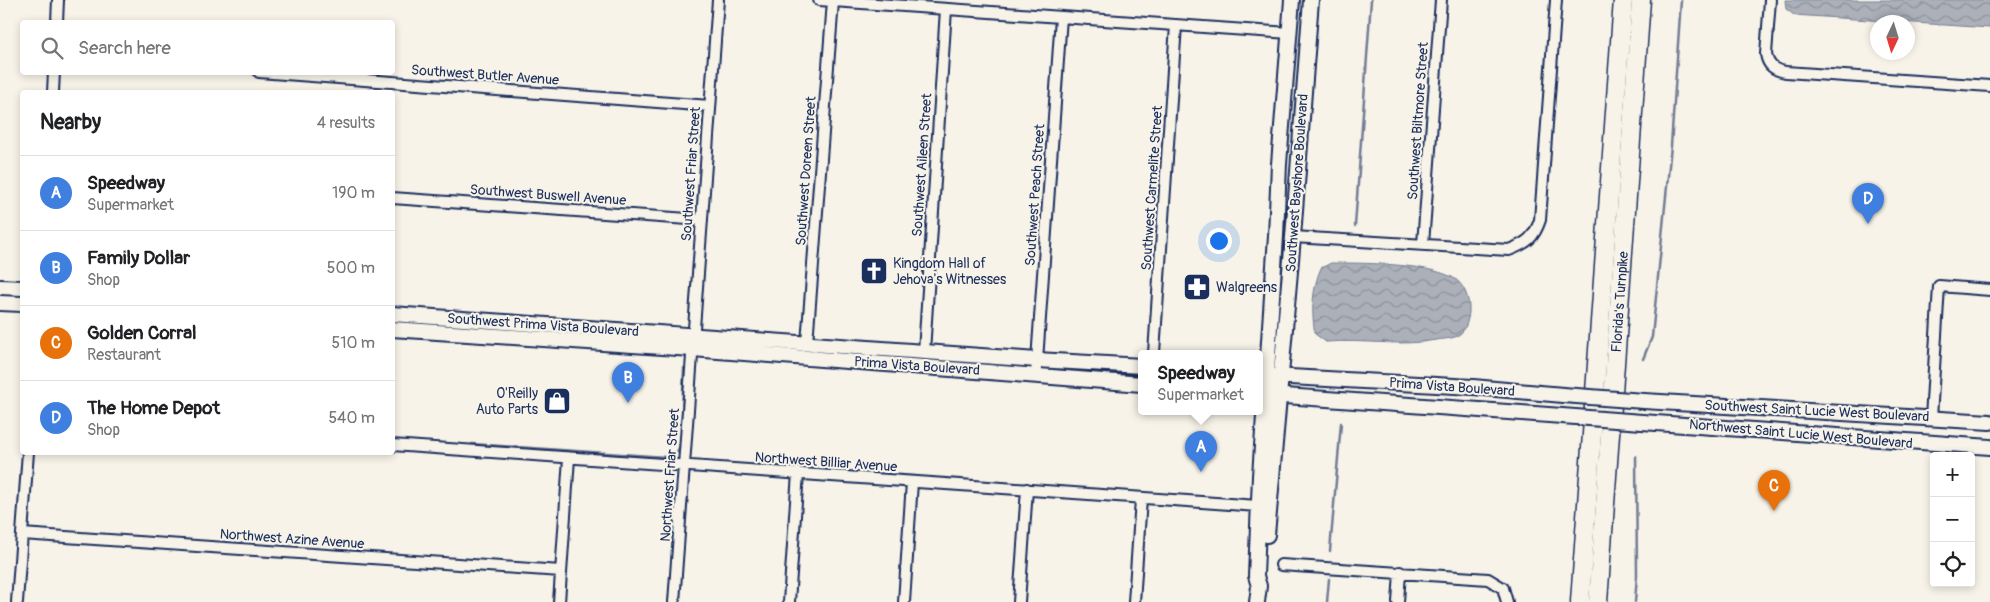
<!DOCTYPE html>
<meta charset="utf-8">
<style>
body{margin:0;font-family:Pangolin,sans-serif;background:#f6f6f6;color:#202124}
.controls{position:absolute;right:15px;bottom:15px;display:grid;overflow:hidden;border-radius:5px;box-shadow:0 2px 8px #0003}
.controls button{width:45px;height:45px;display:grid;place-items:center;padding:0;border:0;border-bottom:1px solid #e0e0e0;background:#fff;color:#202124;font:25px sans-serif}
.compass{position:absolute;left:1870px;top:15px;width:45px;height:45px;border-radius:50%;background:#fff;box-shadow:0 2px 8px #0003;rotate:184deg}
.you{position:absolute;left:1218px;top:240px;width:18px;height:18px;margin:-12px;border:4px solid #fff;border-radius:50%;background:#1a73e8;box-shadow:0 0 0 8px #1a73e833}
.badge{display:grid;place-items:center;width:32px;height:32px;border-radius:50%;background:#ea580c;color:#fff;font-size:16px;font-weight:700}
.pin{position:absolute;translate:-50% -41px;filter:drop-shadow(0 1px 2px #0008)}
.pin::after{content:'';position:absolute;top:26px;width:18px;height:15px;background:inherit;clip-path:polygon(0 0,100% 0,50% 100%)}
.popup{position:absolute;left:1138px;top:350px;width:125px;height:65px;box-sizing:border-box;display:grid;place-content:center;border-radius:5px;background:#fff;filter:drop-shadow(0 1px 4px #0005);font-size:16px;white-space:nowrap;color:#757577}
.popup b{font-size:19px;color:#202124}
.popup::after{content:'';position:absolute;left:50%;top:100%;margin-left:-10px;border:10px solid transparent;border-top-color:#fff}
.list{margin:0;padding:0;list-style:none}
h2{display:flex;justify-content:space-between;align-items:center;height:65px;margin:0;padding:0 20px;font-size:21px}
h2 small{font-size:16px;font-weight:400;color:#757577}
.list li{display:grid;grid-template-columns:32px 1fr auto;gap:15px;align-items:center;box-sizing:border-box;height:75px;padding:0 20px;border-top:1px solid #e0e0e0}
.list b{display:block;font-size:19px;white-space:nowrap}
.list p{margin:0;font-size:16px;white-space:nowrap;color:#757577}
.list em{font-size:16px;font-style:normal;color:#757577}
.icon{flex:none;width:28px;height:28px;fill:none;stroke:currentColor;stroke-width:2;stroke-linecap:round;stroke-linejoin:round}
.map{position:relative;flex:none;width:1990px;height:602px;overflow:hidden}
.search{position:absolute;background:#fff;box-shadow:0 2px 8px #0003;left:20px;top:20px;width:375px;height:55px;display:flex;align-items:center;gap:12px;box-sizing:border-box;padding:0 18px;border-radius:5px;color:#757577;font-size:19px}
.panel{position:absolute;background:#fff;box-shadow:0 2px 8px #0003;left:20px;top:90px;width:375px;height:365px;border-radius:5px}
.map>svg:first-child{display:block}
</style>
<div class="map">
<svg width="1990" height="602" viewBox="0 0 1990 602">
<defs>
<pattern id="water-waves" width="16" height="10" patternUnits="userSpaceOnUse" patternTransform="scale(1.25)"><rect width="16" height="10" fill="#acb0b9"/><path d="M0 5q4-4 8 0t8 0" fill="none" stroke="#8b909a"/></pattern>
</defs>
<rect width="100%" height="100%" fill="#f7f3e8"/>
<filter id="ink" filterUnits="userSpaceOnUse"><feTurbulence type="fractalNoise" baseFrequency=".02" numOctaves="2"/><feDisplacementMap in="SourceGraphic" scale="10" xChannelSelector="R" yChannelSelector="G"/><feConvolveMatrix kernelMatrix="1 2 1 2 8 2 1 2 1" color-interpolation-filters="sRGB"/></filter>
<g filter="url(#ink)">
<path fill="url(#water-waves)" stroke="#727c95" d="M1785,0H1990V28L1794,15L1786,9Z
M1331,263C1364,263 1423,263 1452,277C1464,283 1470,299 1469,312C1468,322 1465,333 1455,337C1449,339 1442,339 1436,340C1400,347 1363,339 1326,342L1315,334C1311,313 1312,288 1321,268Z"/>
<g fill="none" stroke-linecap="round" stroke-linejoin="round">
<path stroke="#727c95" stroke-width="2.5" d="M1355,226L1371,0
M1643,359L1652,337L1671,146L1681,0
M682,416L684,368
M472,444L666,457L675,455L679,448L680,444
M1330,551L1341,423
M1327,602L1329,579
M1635,602L1637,575L1636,456"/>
<g stroke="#1b2f5e" stroke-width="14">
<path id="street" d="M819,0L1290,33
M1770,0L1766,54C1768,66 1774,70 1786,72L1990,86
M57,22L58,0
M259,72L710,106
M53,92L54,72
M392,198L702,220
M1293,237L1509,250C1527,243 1534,238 1540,220L1556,0
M1423,244L1441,0
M807,343L833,1
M924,352L946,9
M1154,353L1176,25
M1036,375L1061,17
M1931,418L1939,286L1990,290
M392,445L1258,506
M22,534L561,571
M1281,565L1488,579L1503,588L1507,602
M17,602L28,452
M559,602L569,458
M674,602L718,0
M789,602L798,473
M904,602L912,482
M1019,602L1027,489
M1134,602L1141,499
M1398,602L1400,572"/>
</g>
<g stroke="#1b2f5e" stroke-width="18">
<path id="secondary" d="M0,287L22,288
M0,303L22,304
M392,314L1037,360L1142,366
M392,329L692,349L1142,384
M1272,376L1473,387L1563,395
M1271,395L1562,416
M1644,401L1990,422
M1642,422L1990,447
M1267,535L1293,237L1311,0
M1257,602L1259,586L1256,576L1260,476L1276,236L1279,164L1292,0"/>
</g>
<g stroke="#1b2f5e" stroke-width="21">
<g id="highway">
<path d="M1580,602L1623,0"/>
<path id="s1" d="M1598,602L1641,0"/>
</g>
</g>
<use href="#street" stroke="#f7f3e8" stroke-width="10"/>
<use href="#secondary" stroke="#f7f3e8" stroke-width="14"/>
<use href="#highway" stroke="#f7f3e8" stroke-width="18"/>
<g stroke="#1b2f5e" stroke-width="18" stroke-linecap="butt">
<path id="secondary-bridge" d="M1563,395L1644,401
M1562,416L1642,422"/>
</g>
<use href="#secondary-bridge" stroke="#f7f3e8" stroke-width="14"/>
</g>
</g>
<defs>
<g id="church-square" transform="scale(1.4375)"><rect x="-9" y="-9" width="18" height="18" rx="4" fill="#1b2f5e" stroke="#f7f3e8"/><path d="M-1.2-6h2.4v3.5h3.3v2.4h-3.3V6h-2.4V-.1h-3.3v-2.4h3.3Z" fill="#fff"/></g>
<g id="pharmacy-square" transform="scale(1.4375)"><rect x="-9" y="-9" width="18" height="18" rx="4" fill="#1b2f5e" stroke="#f7f3e8"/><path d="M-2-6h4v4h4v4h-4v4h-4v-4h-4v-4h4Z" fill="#fff"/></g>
<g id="shop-square" transform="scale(1.4375)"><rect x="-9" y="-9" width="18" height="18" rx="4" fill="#1b2f5e" stroke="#f7f3e8"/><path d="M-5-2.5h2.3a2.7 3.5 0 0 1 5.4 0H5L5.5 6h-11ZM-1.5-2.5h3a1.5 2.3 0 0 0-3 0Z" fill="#fff"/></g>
</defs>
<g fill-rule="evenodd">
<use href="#church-square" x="874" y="271"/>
<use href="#pharmacy-square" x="1197" y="287"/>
<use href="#shop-square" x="557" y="401"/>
</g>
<g text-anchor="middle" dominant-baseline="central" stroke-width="4" stroke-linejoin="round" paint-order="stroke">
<g font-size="14" fill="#1b2f5e" stroke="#f7f3e8">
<text transform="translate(485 75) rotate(4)">Southwest Butler Avenue</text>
<text transform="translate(1418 121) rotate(-86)">Southwest Biltmore Street</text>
<text transform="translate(922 165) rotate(-86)">Southwest Aileen Street</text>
<text transform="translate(806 171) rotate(-86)">Southwest Doreen Street</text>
<text transform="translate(691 174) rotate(-86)">Southwest Friar Street</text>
<text transform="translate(1297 183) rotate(-86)">Southwest Bayshore Boulevard</text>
<text transform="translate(1152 188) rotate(-86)">Southwest Carmelite Street</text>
<text transform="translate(548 195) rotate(4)">Southwest Buswell Avenue</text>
<text transform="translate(1035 195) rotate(-86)">Southwest Peach Street</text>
<text stroke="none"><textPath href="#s1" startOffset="301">Florida's Turnpike</textPath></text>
<text transform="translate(543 325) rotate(4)">Southwest Prima Vista Boulevard</text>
<text transform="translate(917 366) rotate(4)">Prima Vista Boulevard</text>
<text transform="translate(1452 387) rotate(4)">Prima Vista Boulevard</text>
<text transform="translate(1817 411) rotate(3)">Southwest Saint Lucie West Boulevard</text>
<text transform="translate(1801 434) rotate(5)">Northwest Saint Lucie West Boulevard</text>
<text transform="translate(826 462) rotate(4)">Northwest Billiar Avenue</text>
<text transform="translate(670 475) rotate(-86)">Northwest Friar Street</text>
<text transform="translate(292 539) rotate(4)">Northwest Azine Avenue</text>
</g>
<g font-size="14" fill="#1b2f5e" stroke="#f7f3e8" text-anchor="start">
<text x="893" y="263">Kingdom Hall of<tspan x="893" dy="16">Jehova's Witnesses</tspan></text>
<text x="1216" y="287">Walgreens</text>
<text x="538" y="393" text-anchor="end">O'Reilly<tspan x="538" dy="16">Auto Parts</tspan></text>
</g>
</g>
</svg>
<div class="controls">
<button>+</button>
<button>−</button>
<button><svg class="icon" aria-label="locate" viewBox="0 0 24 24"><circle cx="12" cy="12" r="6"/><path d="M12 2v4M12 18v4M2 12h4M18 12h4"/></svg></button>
</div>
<svg class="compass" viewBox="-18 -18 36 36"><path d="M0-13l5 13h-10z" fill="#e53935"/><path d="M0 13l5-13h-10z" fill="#757577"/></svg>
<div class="you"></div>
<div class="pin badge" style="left:1201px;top:472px;background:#3f7fe0">A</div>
<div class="popup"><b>Speedway</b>Supermarket</div>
<div class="pin badge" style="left:628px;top:403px;background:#3f7fe0">B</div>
<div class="pin badge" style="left:1774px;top:511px;background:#e8710a">C</div>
<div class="pin badge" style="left:1868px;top:224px;background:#3f7fe0">D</div>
<div class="search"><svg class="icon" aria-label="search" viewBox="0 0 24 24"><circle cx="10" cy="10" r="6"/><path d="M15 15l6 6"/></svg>Search here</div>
<section class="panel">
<h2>Nearby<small>4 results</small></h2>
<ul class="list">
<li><span class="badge" style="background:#3f7fe0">A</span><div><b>Speedway</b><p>Supermarket</p></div><em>190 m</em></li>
<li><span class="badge" style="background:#3f7fe0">B</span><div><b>Family Dollar</b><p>Shop</p></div><em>500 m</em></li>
<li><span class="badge" style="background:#e8710a">C</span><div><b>Golden Corral</b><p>Restaurant</p></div><em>510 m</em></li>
<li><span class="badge" style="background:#3f7fe0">D</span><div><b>The Home Depot</b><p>Shop</p></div><em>540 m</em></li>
</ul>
</section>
</div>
